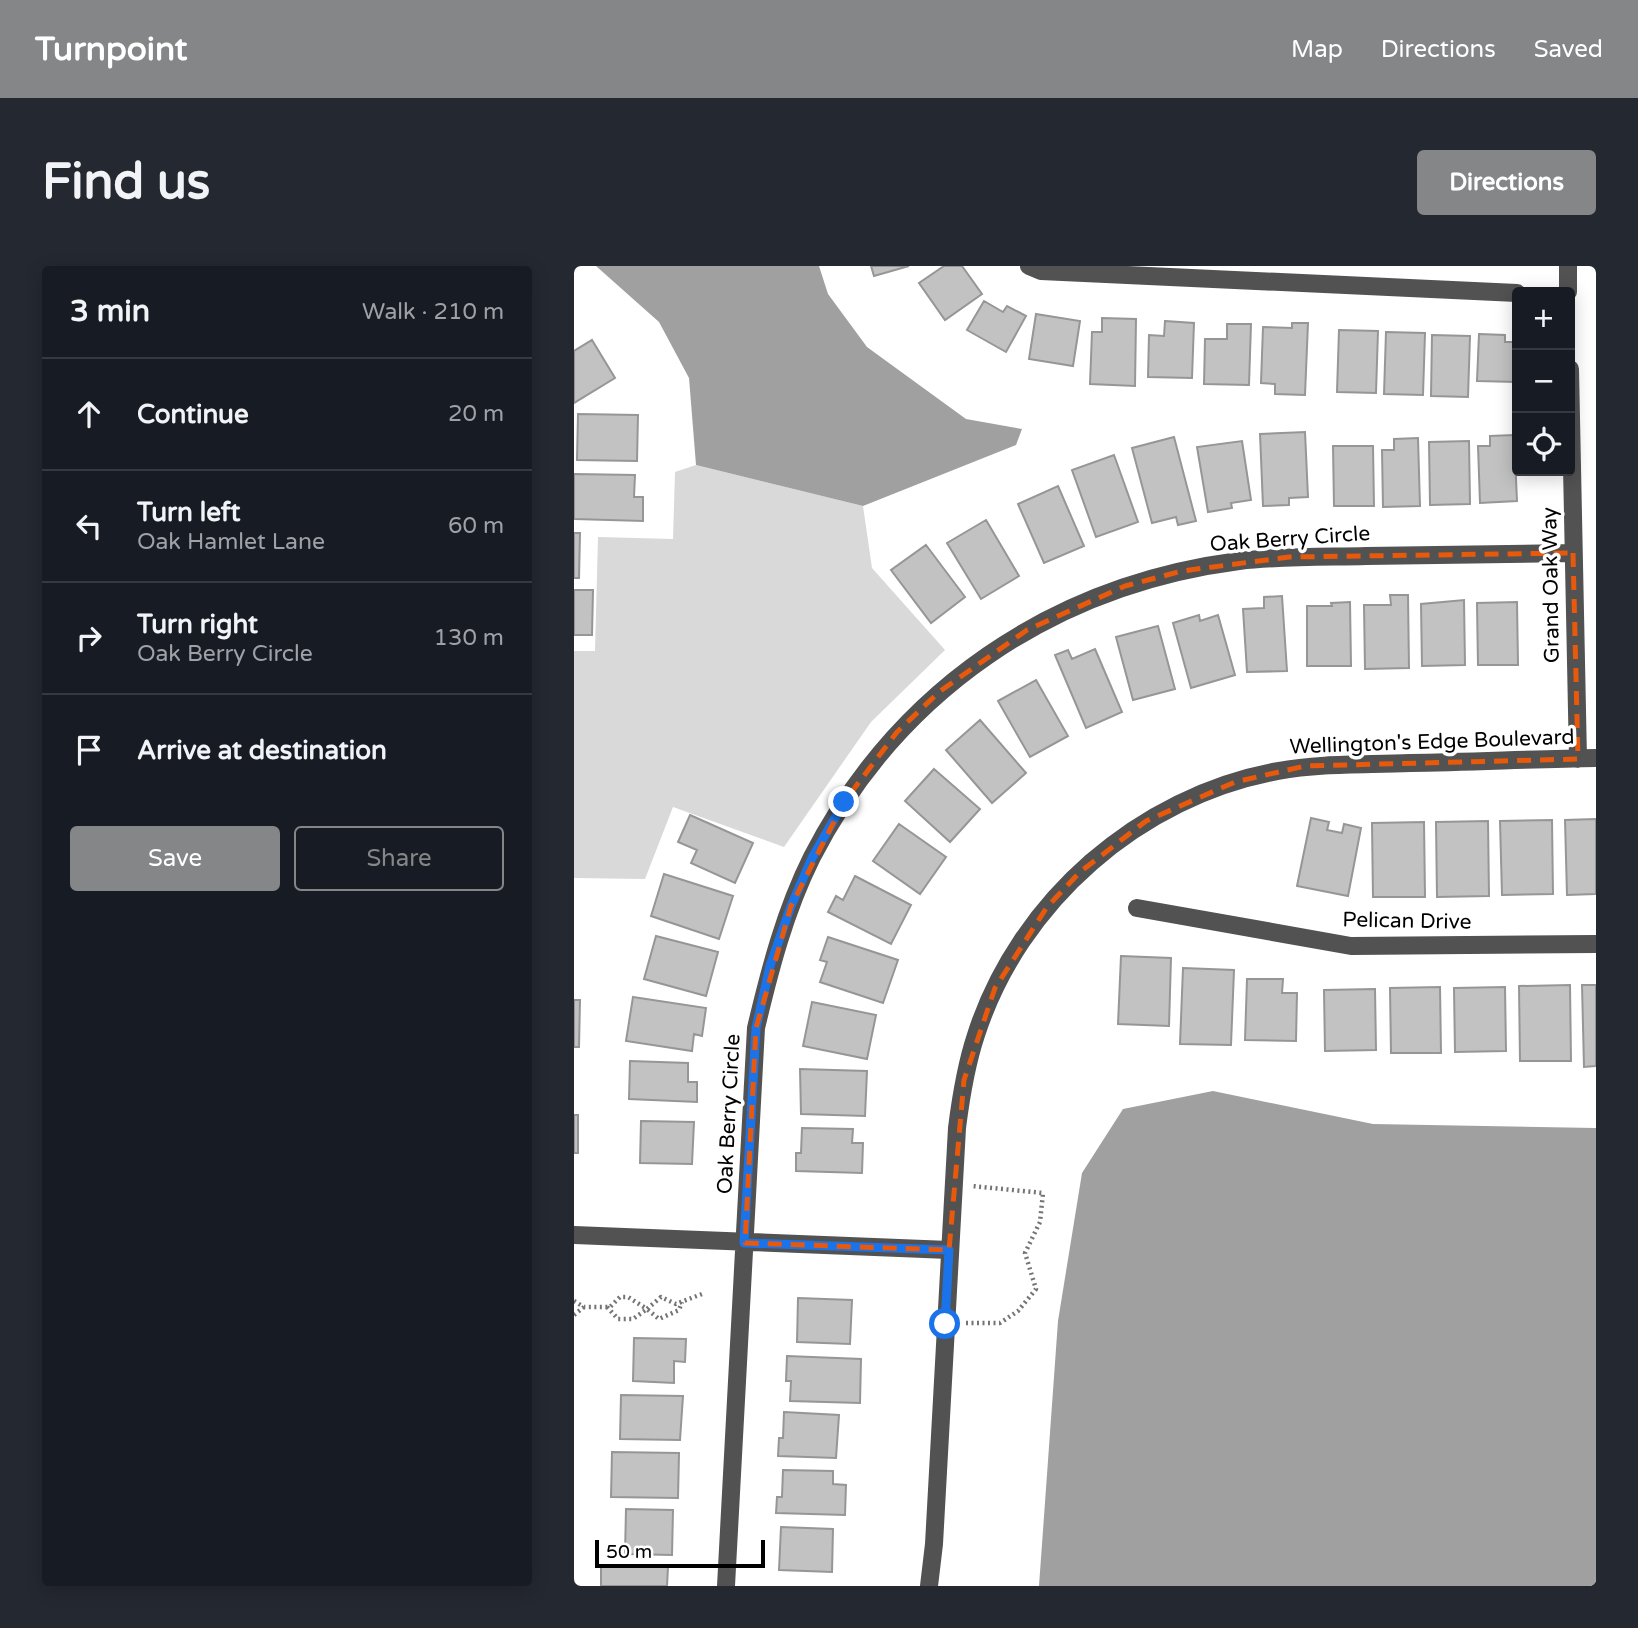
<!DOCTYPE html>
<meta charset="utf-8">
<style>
body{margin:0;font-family:"Varela Round",sans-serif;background:#242831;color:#f1f3f6}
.controls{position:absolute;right:21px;top:21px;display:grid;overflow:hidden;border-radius:7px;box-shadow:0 4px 18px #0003}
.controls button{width:63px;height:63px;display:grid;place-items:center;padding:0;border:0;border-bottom:2px solid #363941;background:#171b24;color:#f1f3f6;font:35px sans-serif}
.scale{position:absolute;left:21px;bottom:18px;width:170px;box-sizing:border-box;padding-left:7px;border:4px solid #000;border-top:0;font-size:19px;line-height:24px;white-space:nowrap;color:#000;-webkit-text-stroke:5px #fff;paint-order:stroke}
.stop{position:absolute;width:21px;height:21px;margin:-16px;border:5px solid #1a73e8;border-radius:50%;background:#fff}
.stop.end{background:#1a73e8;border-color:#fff;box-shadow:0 2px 7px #0008}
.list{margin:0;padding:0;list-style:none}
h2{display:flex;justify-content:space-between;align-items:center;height:91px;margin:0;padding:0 28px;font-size:30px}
h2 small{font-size:23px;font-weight:400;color:#9ea1a6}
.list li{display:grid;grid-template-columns:46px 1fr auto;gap:21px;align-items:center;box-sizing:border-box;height:112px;padding:0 28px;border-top:2px solid #363941}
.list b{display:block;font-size:26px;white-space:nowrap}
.list p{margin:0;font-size:23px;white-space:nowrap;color:#9ea1a6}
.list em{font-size:23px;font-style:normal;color:#9ea1a6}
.actions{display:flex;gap:14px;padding:21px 28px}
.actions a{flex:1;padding:16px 0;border:2px solid #858687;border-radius:7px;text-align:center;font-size:24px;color:#858687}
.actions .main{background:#858687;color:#fff}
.icon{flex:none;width:38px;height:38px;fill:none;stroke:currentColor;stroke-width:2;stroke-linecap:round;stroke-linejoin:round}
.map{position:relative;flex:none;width:1022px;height:1320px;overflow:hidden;border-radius:7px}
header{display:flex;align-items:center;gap:42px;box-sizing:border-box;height:98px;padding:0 35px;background:#858687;color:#fff}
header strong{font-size:33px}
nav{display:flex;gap:38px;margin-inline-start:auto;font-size:24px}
.intro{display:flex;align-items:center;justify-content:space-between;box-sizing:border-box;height:168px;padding:0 42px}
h1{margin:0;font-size:49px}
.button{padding:18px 32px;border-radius:7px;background:#858687;color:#fff;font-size:24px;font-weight:700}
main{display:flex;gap:42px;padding:0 42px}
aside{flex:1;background:#171b24;border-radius:7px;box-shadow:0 4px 18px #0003}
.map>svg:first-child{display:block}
</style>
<header>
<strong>Turnpoint</strong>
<nav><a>Map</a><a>Directions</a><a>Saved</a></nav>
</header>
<div class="intro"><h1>Find us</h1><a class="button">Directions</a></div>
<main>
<aside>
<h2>3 min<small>Walk · 210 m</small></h2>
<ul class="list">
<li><svg class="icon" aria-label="ahead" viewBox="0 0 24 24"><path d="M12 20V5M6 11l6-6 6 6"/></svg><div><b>Continue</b></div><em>20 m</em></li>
<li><svg class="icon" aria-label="left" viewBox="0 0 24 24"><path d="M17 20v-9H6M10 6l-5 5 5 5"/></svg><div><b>Turn left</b><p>Oak Hamlet Lane</p></div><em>60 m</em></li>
<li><svg class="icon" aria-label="right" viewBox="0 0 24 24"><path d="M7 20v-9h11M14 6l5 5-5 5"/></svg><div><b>Turn right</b><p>Oak Berry Circle</p></div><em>130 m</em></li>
<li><svg class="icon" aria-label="arrive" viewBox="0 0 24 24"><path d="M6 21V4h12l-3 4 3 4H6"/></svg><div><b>Arrive at destination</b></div></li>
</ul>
<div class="actions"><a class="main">Save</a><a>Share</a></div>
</aside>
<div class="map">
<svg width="1022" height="1320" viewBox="0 0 1022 1320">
<rect width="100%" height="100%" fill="#fff"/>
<path fill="#d9d9d9" d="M122,199L289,240L298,302L371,384L297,456L210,581L99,541L71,613L0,612V385H21L24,271L99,273L101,206Z"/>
<path fill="#a0a0a0" d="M22,0H245L254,28L293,81L392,153L448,163L442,179L289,240L122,199L115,112L85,56Z
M639,825L799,858L1022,862V1320H465L484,1055L508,907L549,843Z"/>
<path fill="#c2c2c2" stroke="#969696" stroke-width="2" d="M297,0H335L300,10Z
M370,0H388L408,28L371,54L345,17Z
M410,35L429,46L433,40L452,50L432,86L393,64Z
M462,48L506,55L499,100L455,93Z
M528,52L562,53L561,120L516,118L518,66H528Z
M591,55L620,57L618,112L574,111L575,69L590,70Z
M718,57H734L731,129L701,128V118L687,117L689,61L718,62Z
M653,58H677L675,119L630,118L631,73H653Z
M765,64L804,65L802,127L763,126Z
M812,66L851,67L849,129L810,128Z
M905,68L931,69V76H943V116L903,115Z
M858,69L896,70L894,131L857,130Z
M18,74L41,112L0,137V85Z
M4,148L64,149L63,195L3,194Z
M731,166L734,231L715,232V239L689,240L686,168Z
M940,169L943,235L906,237L904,180H916V170Z
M600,171L622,255L604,259L602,251L578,257L558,182Z
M844,172L846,240L809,241L808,184H820V173Z
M668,175L677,234L657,237L658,242L634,246L623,181Z
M895,175L896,238L856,239L855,176Z
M759,180H799L800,240H760Z
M540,189L564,256L522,271L498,204Z
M0,208L61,209L60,231H69V255L0,253Z
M484,220L510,280L470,297L444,238Z
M412,254L445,310L407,333L373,277Z
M0,267H6L5,312H0Z
M352,279L391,331L357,357L317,304Z
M0,324H19L18,369H0Z
M816,329H834L835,402L791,403L790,339H817Z
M708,330L713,405L673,406L669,343L690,342V331Z
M890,334L891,399L848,400L847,338Z
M776,336L777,400H733V340H758L757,337Z
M943,336L944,399H904L903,337Z
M625,349L626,355L644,349L661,409L617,422L599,357Z
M584,360L601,423L559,434L542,371Z
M521,383L548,446L512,462L481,389L494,384L498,393Z
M462,414L494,470L456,491L424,435Z
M406,454L452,507L418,537L372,484Z
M360,503L406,543L376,576L331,535Z
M116,549L179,577L161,617L117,597L123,584L104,576Z
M737,552L755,556L753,564L768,567L770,558L787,562L774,630L723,620Z
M1022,553V628L993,629L991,554Z
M978,554L979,628L928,629L926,555Z
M914,555L915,630L863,631L862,556Z
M850,556L851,631H799L798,557Z
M325,558L372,591L346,628L299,595Z
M90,608L159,630L145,673L77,650Z
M281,610L337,639L317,678L254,646L262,630L269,634Z
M82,670L144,686L132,730L70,713Z
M254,671L324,694L309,737L246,716L253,696L246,694Z
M547,690L597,692L595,760L544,758Z
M609,702L660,704L657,779L606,778Z
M673,713H709L708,727H723L722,775L671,774Z
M996,719L997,795H946L945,720Z
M1008,719H1022V800L1010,801Z
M866,721L867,787H817L816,722Z
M931,721L932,785L881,786L880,722Z
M801,723L802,784L751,785L750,724Z
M59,731L132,742L128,770L120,768L118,785L52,775Z
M0,734H6L5,781H0Z
M238,736L302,749L293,793L229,780Z
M56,795L114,797V816H123V836L55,833Z
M226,803L293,805L291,850L227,848Z
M0,849H4V887H0Z
M67,855L120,856L118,898L66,897Z
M228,862L279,863L278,877H289L288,907L222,905V887H227Z
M224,1032L278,1034L276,1078L223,1076Z
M60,1072L112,1073L111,1096L100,1095V1117L59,1115Z
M213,1090L287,1093L286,1137L216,1135L217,1115H212Z
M47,1129L109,1130L106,1174L46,1173Z
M210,1146L265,1149L262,1192L204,1190L205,1172H209Z
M38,1186L105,1187L104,1232L37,1231Z
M209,1204L259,1205V1218L272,1219L271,1249L202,1247L203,1231H208Z
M52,1243L99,1244L98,1289L51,1288Z
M207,1261L259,1263L258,1306L205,1304Z
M27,1299L94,1301L93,1320H27Z"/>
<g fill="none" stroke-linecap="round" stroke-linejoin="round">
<path stroke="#747474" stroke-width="4.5" stroke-dasharray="2 3.5" stroke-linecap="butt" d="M0,1035L10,1041H36L46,1031H54L73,1043L87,1031L102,1038L128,1028
M33,1041L44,1053H59L73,1043L85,1053L105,1044L108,1036
M0,1049L10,1041
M392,1057H426L444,1045L462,1023L451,987L466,956L469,927L398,920"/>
<path stroke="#525252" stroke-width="18" d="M455,0L467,5L943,27
M994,0V26
M996,103L1004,493
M563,642L777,680L1022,678
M0,969L375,984
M152,1320L182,762C196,703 211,645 238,591C324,424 479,319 665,295C707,290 750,291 792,290C861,289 930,288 999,287
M355,1320L360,1278L383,862C387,830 392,799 402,769C445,635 566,530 704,505C747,497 792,499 836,497C898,496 960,493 1022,492"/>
</g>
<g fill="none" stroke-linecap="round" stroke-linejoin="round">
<path stroke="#1a73e8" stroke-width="9" d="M270,536L238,592L217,640L196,700L182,762L170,977L375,984L371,1058"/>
</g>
<path fill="none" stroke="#e8590c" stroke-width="5" stroke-dasharray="14 9" stroke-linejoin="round" d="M999,287L1004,493L731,500L661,516L572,555L506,606L473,641L421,722L390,814L375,984L171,977L182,762L217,640L270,536L323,466L365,426L453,364L551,320L608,305L715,291Z"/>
<g text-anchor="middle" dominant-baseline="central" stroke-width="7" stroke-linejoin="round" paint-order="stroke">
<g font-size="21" fill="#000" stroke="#fff">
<text transform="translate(716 273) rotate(-4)">Oak Berry Circle</text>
<text transform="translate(977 319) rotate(-91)">Grand Oak Way</text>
<text transform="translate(858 476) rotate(-2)">Wellington's Edge Boulevard</text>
<text transform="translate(833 655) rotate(1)">Pelican Drive</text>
<text transform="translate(155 848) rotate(-87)">Oak Berry Circle</text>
</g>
</g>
</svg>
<div class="controls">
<button>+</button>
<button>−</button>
<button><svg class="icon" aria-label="locate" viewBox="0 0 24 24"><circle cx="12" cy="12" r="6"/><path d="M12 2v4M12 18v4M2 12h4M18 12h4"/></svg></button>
</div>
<div class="scale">50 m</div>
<div class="stop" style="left:371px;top:1058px"></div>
<div class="stop end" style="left:270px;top:536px"></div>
</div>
</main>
